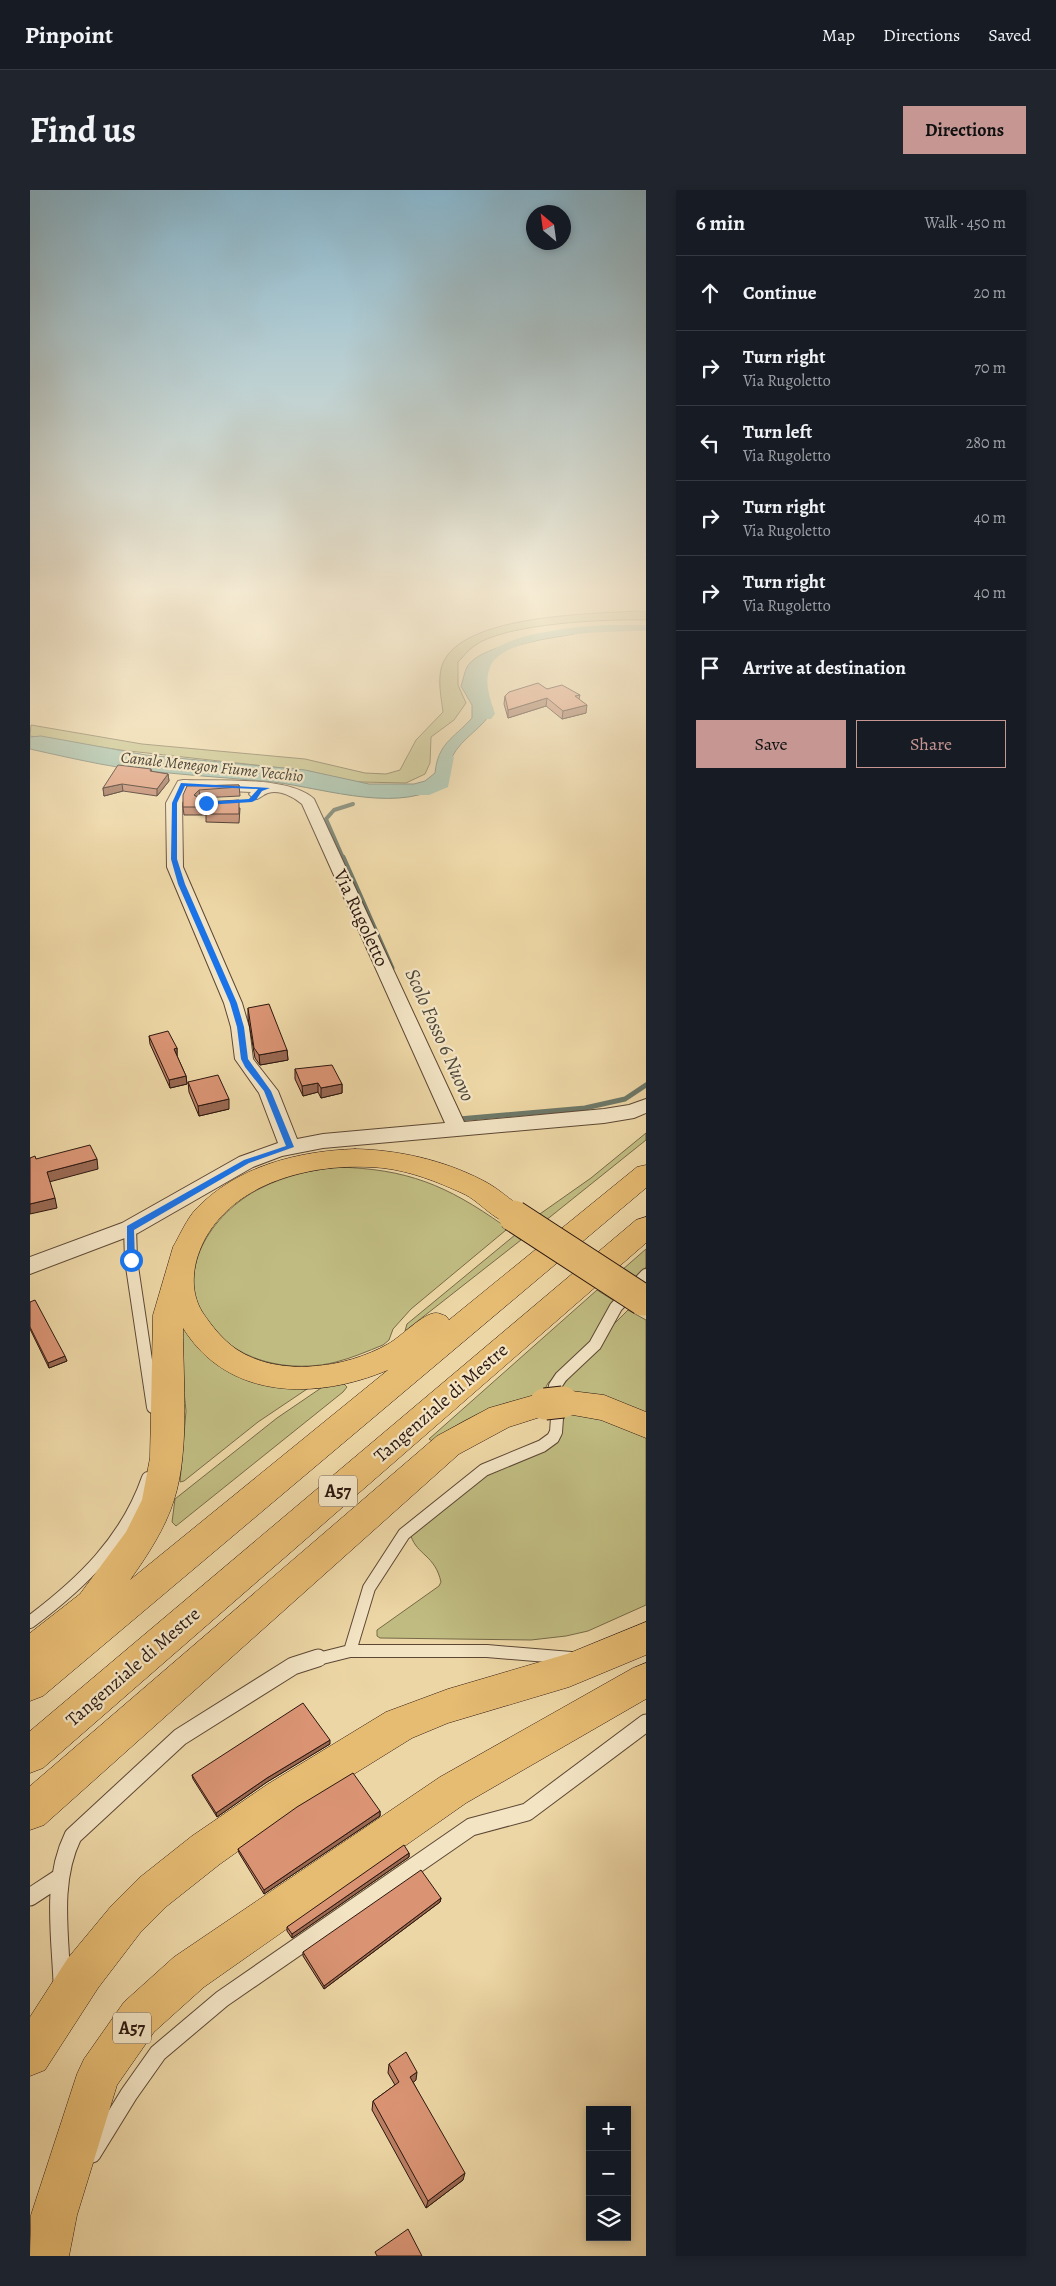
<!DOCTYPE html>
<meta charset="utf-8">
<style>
body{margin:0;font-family:Alegreya,serif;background:#20242c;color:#f1f3f6}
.controls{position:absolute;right:15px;bottom:15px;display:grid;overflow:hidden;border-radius:0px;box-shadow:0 2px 8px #0003}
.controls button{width:45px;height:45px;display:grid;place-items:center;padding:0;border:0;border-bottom:1px solid #363941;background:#171b24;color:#f1f3f6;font:25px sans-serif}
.compass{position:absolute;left:496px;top:15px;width:45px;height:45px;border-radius:50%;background:#171b24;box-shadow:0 2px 8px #0003;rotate:331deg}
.stop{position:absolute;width:15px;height:15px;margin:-11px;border:4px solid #1a73e8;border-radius:50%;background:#fff}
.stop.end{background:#1a73e8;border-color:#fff;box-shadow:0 1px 5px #0008}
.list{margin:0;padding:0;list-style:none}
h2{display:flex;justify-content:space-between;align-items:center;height:65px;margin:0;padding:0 20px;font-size:21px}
h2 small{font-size:16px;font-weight:400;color:#9ea1a6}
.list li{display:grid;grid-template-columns:32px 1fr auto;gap:15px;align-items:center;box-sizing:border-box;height:75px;padding:0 20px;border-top:1px solid #363941}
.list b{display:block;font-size:19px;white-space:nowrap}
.list p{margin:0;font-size:16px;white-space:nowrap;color:#9ea1a6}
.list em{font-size:16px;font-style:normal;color:#9ea1a6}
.actions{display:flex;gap:10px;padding:15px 20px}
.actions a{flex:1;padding:11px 0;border:1px solid #c59692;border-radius:0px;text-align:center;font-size:18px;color:#c59692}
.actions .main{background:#c59692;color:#111}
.icon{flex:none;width:28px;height:28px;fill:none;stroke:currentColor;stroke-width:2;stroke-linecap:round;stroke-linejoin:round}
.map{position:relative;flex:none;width:616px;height:2066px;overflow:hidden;border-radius:0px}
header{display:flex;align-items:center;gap:30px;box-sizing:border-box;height:70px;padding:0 25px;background:#171b24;border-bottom:1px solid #363941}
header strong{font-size:24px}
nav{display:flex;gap:28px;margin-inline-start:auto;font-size:18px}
.intro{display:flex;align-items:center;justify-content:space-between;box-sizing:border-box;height:120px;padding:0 30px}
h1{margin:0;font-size:35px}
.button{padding:12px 22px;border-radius:0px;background:#c59692;color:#111;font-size:18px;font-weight:700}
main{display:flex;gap:30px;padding:0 30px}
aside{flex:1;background:#171b24;border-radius:0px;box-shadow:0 2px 8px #0003}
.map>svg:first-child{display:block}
</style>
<header>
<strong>Pinpoint</strong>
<nav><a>Map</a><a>Directions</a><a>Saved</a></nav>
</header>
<div class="intro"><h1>Find us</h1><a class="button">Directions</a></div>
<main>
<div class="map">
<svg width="616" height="2066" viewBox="0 0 616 2066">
<rect width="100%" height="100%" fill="#edd6a5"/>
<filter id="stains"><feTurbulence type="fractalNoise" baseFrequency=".004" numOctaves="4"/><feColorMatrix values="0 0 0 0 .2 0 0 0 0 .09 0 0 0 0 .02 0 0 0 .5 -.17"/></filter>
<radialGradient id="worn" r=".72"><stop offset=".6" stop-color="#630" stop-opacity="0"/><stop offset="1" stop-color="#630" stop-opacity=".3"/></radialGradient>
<path fill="#c0bc81" stroke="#766a48" d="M607,421L616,422V430C577,429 475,433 444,456C438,460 433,467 428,472V495L436,513L424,530L401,547L400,573L395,584L376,593L331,592L310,590L279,581L90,560L0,546L1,535L112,554L275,569L335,583L356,584L370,580L386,550L413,522C411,506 406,484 415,469C441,425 559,424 607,421Z
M616,943V950L515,1031L507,1026L561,988Z
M307,977C378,979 416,995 473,1035L472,1037L476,1040L381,1119L363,1139L359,1150L353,1155C338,1161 322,1168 306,1172C271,1181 227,1176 198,1153C192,1149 182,1143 178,1137C141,1083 181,1023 231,998C255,986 281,980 307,977Z
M485,1045L491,1050L375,1141L377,1134Z
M616,1059V1077L604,1089L592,1080Z
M567,1100L586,1112L567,1145L518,1193L512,1205C469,1212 438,1226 402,1251L399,1249Z
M598,1120L616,1130V1226L531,1203L533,1195L580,1138Z
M152,1135L178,1163L312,1192L317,1197L313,1202L146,1336L142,1332L145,1309L247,1228L291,1198L283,1195L228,1232L154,1291L150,1292L156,1221L154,1201Z
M528,1217L601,1237L616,1248V1415L558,1441L536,1446L501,1450L350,1448L347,1446V1440L409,1396L411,1392C405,1365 387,1365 381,1346L448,1287L518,1259Z"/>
<path fill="#99b9a4" stroke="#6d7868" d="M544,444C520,449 434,456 451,499C454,506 460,512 463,519C454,538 432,547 422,567C417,577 424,588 409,597C361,624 285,595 233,591C187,587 140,584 93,578C62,573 31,566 0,559V547L11,546L116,565L275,580L339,594H384L395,591L405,583C408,553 423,549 442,528V515L431,496C433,491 434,483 437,477C450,454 520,446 544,444Z"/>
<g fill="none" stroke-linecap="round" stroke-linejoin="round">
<path stroke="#6d7868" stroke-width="4" d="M313,668L296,629L304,620L323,614"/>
<path stroke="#6d7868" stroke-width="5" d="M313,667L362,778
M428,926L429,929L555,918L595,909L616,895"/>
<path fill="#99b9a4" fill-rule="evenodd" d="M576,435H616V441C583,441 478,442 461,475C453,491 460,508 465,524L461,529H453C451,525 452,520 450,515C446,500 444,488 450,474C464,443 546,437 576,435Z
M418,563L424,567L418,597L399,605H367L365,602L367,599L396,597L407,592L412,567Z"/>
<g stroke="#5c4734" stroke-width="14">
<path id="service-far1" d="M100,1038L101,1070L123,1217
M0,1432C52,1393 96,1351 118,1288
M320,1461L339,1398L374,1344L454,1280L512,1256L523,1248L526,1242L527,1228L522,1211L525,1196L531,1187L565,1155L586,1117L616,1085
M284,1470L320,1461H457L541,1468"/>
</g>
<g stroke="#5c4734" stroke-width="19">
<path id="service" d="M0,1707L29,1688
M32,1792C30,1743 21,1691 43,1646L150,1547L263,1476L288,1468
M62,1964L99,1904L128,1863L192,1809L441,1637L497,1622L616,1533"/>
</g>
<g stroke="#5c4734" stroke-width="2">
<path id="minor" d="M153,590C187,591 260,586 284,609L434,932L574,919L599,915L616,909V923L604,928L574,933L293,958L252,966L223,977L108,1043L0,1084V1067L92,1033L209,967L248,953L229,903L205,869L201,837L194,813L137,677L136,613L148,591ZM158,599L221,602L219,604L222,607L227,609C232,607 234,604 238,603C249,599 264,607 272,614L415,933L293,944L267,949L248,901L223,869L219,837L212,813L153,677L152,613Z"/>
</g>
<g stroke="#2c170f" stroke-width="1">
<path id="motorway" d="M325,959C369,960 413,970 452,990C467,997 480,1010 494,1019L498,1026L494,1033C469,1040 453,1012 432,1003C408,992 380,981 353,978C290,972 210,988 176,1047C163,1070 158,1100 173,1123C182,1136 192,1149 206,1159C249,1188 316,1178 358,1154C371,1147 393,1123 406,1123C409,1123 413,1125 416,1126L419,1130L607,977L616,975V998L13,1506L0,1511V1443L50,1404L96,1342L112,1310L120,1268L123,1125L143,1057C150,1045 157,1028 167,1018C208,976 268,961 325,959ZM153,1138C198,1211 287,1210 358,1180L100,1390C117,1366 135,1339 144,1310C160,1261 153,1190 153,1138Z
M616,1027V1053L13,1578L0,1583V1541L606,1030Z
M533,1200L574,1205L616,1222V1248L571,1230L526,1222L479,1237L429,1264L14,1635L0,1640V1596L407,1246L459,1218L515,1202L522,1204Z
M616,1432V1465L539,1497L418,1533L382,1548L266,1620L190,1674L137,1716L110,1743L68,1798L15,1880L0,1886V1827L38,1768L82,1715L109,1688L162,1646L238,1594L356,1522L418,1499L537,1464Z
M616,1473V1509L436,1613L174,1797L124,1842L87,1895L47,2025L39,2066H0L1,2025L47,1884L54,1869L94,1812L144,1767L410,1587L603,1478Z"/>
</g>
<use href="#service-far1" stroke="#f3e4c4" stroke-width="12"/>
<use href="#service" stroke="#f3e4c4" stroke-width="17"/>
<use href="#minor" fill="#f3e4c4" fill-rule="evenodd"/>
<use href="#motorway" fill="#e6bb72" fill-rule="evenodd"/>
<g stroke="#2c170f" stroke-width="33" stroke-linecap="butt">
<path id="motorway-bridge" d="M484,1026L613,1110
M515,1214L533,1212"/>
</g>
<use href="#motorway-bridge" stroke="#e6bb72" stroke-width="31"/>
</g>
<path fill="#bb7f64" stroke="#2c170f" d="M517,499L550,505L549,509L556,523L532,529L516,516L478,528L474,514L475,506Z
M121,579L122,582L138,584L139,591L127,606L93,601L74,606L73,598Z
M209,595L210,606L170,608L174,612L210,618L209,633L176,632V625H154L153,617L157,596Z
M218,818L257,860L258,870L230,875L225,868L218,828Z
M119,846L147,858V866L156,886L157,894L140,898L120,854Z
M265,879L312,894V903L291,908L288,902L273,906L265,889Z
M158,892L199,919L169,926L159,902Z
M0,1112L37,1171L19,1178L0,1139Z
M300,1554L237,1592L187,1627L163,1589L162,1585Z
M350,1621V1626L234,1704L209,1663L208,1659Z
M379,1663V1667L262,1748L257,1741V1737Z
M411,1708L410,1712L294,1799L273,1766V1762Z
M359,1874L386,1890L383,1892L433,1990L396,2018L342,1920L343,1911L365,1895L358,1883Z"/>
<path fill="#996851" stroke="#2c170f" d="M517,508L516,516L478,528V520Z
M557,515L556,523L532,529L533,521Z
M138,584L139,591L127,606V599Z
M92,594L93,601L74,606L73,598Z
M169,600L170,608L164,605Z
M147,858V866L144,859Z
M257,860L258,870L230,875L229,865Z
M156,886L157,894L140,898L139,890Z
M288,893V902L273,906L272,896Z
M312,894V903L291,908V898Z
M199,909V919L169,926L168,916Z
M67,969L68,979L19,992L17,982Z
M25,1008L27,1018L0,1024V1014Z
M35,1166L37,1171L19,1178L18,1173Z
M300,1550V1554L237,1592L187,1627L186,1623L237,1588Z
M350,1621V1626L234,1704V1700Z
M379,1663V1667L262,1748V1744Z
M411,1708L410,1712L294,1799V1796Z
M387,1882L386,1890L379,1896L380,1887Z
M435,1983L433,1990L396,2018L398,2011Z"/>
<path fill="#da9474" stroke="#2c170f" d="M508,493L517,499L532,495L550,505L545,506L557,515L533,521L517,508L478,520L475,506L479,502Z
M88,575L121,579L120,581L138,584L127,599L92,594L73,598Z
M209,595V597L169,600L164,605L174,612L209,610V624H176V617H153V605L157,596Z
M239,814L257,860L229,865L224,858L218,818Z
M138,841L147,858L144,859L156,886L139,890L119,846Z
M302,875L312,894L291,898L288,893L272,896L265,879Z
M188,885L199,909L168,916L158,892Z
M60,955L67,969L17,982L25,1008L0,1014V968L5,966L6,969Z
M5,1110L35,1166L18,1173L0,1137V1112Z
M273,1513L300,1550L237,1588L186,1623L162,1585Z
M323,1583L350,1621L234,1700L208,1659L267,1617Z
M374,1655L379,1663L262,1744L257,1737Z
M391,1680L411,1708L294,1796L273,1762Z
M376,1862L387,1882L380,1887L435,1983L398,2011L343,1911L369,1892L359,1874Z
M378,2039L392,2066H347L345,2062Z"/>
<linearGradient id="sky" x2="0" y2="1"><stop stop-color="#88b6cd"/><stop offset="0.58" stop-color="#f7edd6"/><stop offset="1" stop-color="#f7edd6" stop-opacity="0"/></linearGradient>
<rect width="616" height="692" fill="url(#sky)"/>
<path fill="#1a73e8" d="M151,593L240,598L232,601L226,610L222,612L176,615L173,612L219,609L228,599L155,596L147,613V669L155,694L207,813L214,837L218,869L241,901L264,957L219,973L104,1040L105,1070L101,1073L97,1070V1036L214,970L256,956L234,901L215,877L211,869L207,837L200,813L148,694L141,669L142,613Z"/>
<g text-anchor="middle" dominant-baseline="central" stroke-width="4.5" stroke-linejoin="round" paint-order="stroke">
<g font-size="16" font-style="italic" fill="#4d483c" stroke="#f3e4c4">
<text transform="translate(182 577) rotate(6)">Canale Menegon Fiume Vecchio</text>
</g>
<g fill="#f3e4c4" stroke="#685445" stroke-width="1">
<rect x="289" y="1285.5" width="38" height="31" rx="4"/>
<rect x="83" y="1822.5" width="38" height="31" rx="4"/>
</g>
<g font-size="18" font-weight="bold" fill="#2c170f">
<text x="308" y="1301">A57</text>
<text x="102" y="1838">A57</text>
</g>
<g font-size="19" fill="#2c170f" stroke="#f3e4c4">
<text transform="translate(331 728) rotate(65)">Via Rugoletto</text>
<text transform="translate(411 1213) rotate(-41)">Tangenziale di Mestre</text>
<text transform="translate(103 1477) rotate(-41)">Tangenziale di Mestre</text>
</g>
<g font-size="20" font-style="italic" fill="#4d483c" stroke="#f3e4c4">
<text transform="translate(410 845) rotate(66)">Scolo Fosso 6 Nuovo</text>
</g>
</g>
<rect width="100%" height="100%" filter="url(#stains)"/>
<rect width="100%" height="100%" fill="url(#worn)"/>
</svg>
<div class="controls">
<button>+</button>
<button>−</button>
<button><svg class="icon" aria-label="layers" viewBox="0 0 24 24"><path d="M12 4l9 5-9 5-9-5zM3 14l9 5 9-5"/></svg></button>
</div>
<svg class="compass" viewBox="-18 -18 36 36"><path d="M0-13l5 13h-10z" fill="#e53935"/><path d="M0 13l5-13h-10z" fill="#9ea1a6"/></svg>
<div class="stop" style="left:101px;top:1070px"></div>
<div class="stop end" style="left:176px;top:613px"></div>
</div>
<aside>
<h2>6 min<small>Walk · 450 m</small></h2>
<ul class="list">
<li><svg class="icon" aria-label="ahead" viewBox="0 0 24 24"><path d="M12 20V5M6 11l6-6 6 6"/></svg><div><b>Continue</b></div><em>20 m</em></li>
<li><svg class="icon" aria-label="right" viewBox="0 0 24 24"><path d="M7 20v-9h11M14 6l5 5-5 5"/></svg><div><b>Turn right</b><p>Via Rugoletto</p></div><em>70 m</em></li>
<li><svg class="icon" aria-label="left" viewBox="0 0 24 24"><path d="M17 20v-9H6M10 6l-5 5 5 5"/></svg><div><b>Turn left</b><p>Via Rugoletto</p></div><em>280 m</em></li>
<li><svg class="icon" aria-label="right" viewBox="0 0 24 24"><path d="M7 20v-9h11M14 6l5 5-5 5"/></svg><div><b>Turn right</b><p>Via Rugoletto</p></div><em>40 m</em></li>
<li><svg class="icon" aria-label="right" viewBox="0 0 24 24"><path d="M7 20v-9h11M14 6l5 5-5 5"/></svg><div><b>Turn right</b><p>Via Rugoletto</p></div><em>40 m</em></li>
<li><svg class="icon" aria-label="arrive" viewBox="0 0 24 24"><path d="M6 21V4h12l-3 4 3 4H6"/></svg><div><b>Arrive at destination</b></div></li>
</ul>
<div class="actions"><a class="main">Save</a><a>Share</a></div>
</aside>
</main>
